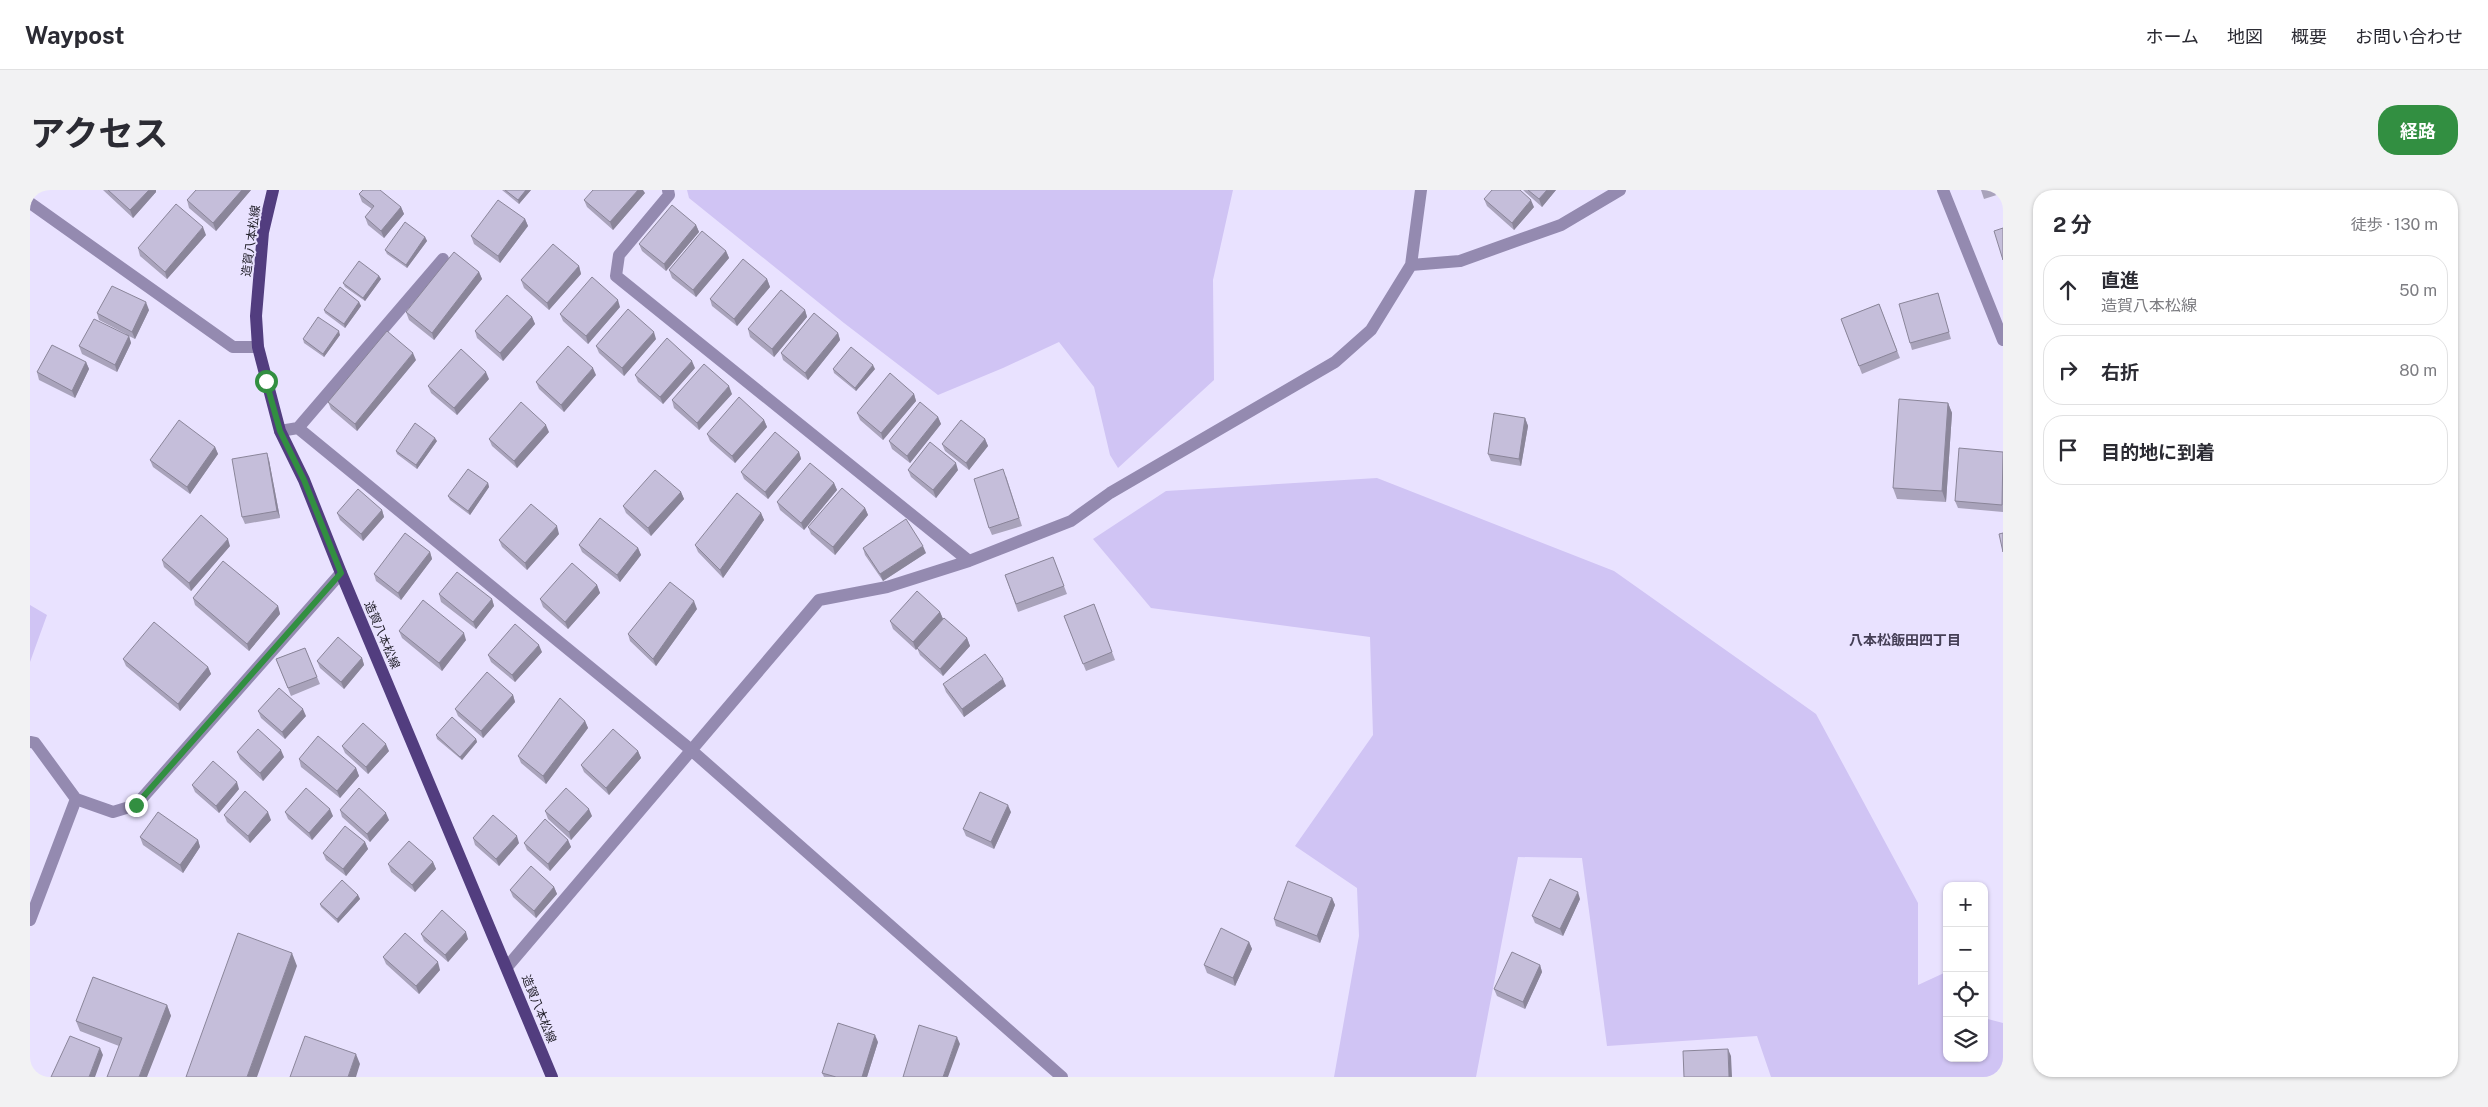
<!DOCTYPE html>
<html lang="ja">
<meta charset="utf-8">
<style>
body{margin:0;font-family:"Public Sans","Noto Sans JP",sans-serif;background:#f2f2f3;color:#2b2b33}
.controls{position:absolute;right:15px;bottom:15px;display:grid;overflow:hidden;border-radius:10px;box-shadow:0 1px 4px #0004}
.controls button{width:45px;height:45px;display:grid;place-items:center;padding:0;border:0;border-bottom:1px solid #e1e1e2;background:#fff;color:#2b2b33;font:25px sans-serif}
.stop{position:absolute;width:15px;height:15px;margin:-11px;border:4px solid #328f41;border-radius:50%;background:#fff}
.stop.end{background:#328f41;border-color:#fff;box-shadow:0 1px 5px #0008}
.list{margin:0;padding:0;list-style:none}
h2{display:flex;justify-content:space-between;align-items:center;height:65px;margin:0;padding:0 20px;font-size:21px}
h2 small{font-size:16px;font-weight:400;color:#7c7c81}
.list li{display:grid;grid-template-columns:32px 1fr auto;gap:15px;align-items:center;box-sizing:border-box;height:70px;margin:0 10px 10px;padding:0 10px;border:1px solid #e1e1e2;border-radius:20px}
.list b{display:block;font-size:19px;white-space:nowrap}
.list p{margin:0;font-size:16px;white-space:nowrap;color:#7c7c81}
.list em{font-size:16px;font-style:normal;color:#7c7c81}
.icon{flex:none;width:28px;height:28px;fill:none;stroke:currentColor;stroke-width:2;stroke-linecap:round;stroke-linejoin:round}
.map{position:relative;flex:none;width:1973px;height:887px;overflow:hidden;border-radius:20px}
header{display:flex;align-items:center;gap:30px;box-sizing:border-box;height:70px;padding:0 25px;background:#fff;border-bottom:1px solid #e1e1e2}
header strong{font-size:24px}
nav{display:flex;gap:28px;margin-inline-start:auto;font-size:18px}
.intro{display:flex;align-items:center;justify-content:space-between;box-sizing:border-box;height:120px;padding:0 30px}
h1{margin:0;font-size:35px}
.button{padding:12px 22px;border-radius:20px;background:#328f41;color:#fff;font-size:18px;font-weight:700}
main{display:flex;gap:30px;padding:0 30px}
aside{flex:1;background:#fff;border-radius:20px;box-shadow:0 1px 4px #0004}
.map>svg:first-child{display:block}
</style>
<header>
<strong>Waypost</strong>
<nav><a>ホーム</a><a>地図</a><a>概要</a><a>お問い合わせ</a></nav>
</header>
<div class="intro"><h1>アクセス</h1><a class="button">経路</a></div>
<main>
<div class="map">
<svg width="1973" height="887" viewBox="0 0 1973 887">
<rect width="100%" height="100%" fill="#e9e2ff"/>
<path fill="#d0c4f4" d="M657,0H1203L1183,90L1184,190L1088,278L1080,265L1064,197L1029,152L973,178L908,205L814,133L659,8Z
M1347,288L1584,381L1786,524L1888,713V795L1914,783L1917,787V868H1954V828L1973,833V887H1741L1727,846L1577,856L1552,668L1488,667L1446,887H1304L1329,746L1327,698L1265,656L1343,545L1340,447L1121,418L1063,349L1136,301Z
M0,415L17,425L0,472Z"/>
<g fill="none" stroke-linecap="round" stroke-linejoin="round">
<path stroke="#948ab0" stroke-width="12" d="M638,0L639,5L589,65L586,86L939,371
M1913,0L1973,150
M0,13L203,157H228
M1381,75L1430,71L1531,35L1590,0
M268,238L413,69
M250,241L268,238L660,559L1032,887
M0,552L5,553L46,609L83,622L106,615L311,383
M0,730L46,609
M477,777L789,410L857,397L939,371L1041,331L1080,303L1305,172L1341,140L1381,75L1391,0"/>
<path stroke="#523d7f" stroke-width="12" d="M243,0L233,42L226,126L228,157L250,241L274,290L311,383L522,887"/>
</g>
<path fill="#a9a3bb" d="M73,0H126V2L103,28Z
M166,0H221L186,41L159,18L157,10Z
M472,0H501L489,14Z
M1493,0H1526L1512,17Z
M1951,0H1973V3L1954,9Z
M615,3L583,40L557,17L554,10Z
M329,4L371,17L374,24L354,48L338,35L335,27L342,19L332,12Z
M1454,9L1504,17L1484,40L1457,16Z
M495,29L498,36L470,73L444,54L441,46Z
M666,35L669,42L636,81L612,61L609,54Z
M176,45L137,89L110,66L108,58Z
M395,47L397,51L377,78L357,64L355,60Z
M696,61L699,68L666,107L642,88L639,80Z
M549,76L551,84L519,120L494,98L491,90Z
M449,82L452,89L404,150L379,130L376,122Z
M349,86L351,89L335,111L315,97L313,93Z
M737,89L740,97L707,136L682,116L680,109Z
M1908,103L1921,149L1882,160L1880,153Z
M329,112L331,116L315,138L295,123L294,120Z
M1849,114L1870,168L1832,184L1811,129Z
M590,117L558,154L533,131L530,124Z
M119,120L105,149L99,146L101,153L87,182L52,164L49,156L96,144L69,130L67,123Z
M775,120L777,127L744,167L720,147L718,139Z
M502,127L505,134L473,171L447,148L445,141Z
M808,143L810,150L778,190L753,170L751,163Z
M310,145L294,167L274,153L273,149Z
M626,149L594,186L569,163L566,156Z
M386,170L327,241L301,219L298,212Z
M56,172L59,179L45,208L9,190L7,182Z
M665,178L633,214L608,192L605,185Z
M803,179H845L826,201L804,183Z
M566,185L534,222L509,199L506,192Z
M459,189L427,225L401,203L398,196Z
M702,204L669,240L644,218L642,210Z
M884,204L886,211L853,250L830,230L827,223Z
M1918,213L1922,223L1916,312L1867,309L1863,298Z
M908,227L911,234L880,273L862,259L859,251Z
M1495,228L1498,236L1491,276L1461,271L1458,264Z
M734,230L737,237L705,273L680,251L677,244Z
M519,242L487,278L462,256L459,249Z
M955,249L958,256L939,280L915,261L912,254Z
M407,251L387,279L367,264L366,261Z
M185,257L188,264L160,304L123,277L120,270Z
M769,262L771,269L738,309L714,289L711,282Z
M1973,262V322L1928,318L1925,311Z
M239,270L250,328L215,334L212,327Z
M878,280H928L906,308L881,287Z
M976,286L992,336L962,345L959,338Z
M458,293L459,297L440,325L420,310L418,306Z
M804,293L807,300L774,340L750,320L747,312Z
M651,302L654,309L621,346L596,323L593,316Z
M835,318L838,325L805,365L781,344L778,337Z
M352,320L354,327L333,351L310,330L307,323Z
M731,323L734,330L693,388L668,362L665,355Z
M529,344L497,380L472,357L469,350Z
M549,355L608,358L611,365L590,392L552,362Z
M200,356L161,401L134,377L132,370Z
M833,358L896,363L853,391L835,365Z
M400,362L402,369L371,410L346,391L344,384Z
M1023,367L1037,404L988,422L975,385Z
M567,395L570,403L538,439L513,417L510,409Z
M409,404L462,409L464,416L446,439L411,412Z
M163,408L248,416L250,424L219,461L165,415Z
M1064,414L1085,470L1056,481L1034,426Z
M667,419L626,476L600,451L598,444Z
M910,422L913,429L937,448L940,456L913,486L890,465L887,458L886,460L863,439L860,431Z
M369,441L436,450L412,481L372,448Z
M275,458L290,494L261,506L246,469Z
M512,462L485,492L461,472L458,465Z
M332,468L334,475L314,499L290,478L287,471Z
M93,469L178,477L181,484L150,521L96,476Z
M913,494L976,496L934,527L916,502Z
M483,505L485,512L453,548L428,526L425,519Z
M228,521L276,526L255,549L231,528Z
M555,531L558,538L516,594L491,573L488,566Z
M406,545L446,549L447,552L432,570L407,549Z
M312,556L359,561L338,584L315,563Z
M608,561L611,568L579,605L554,582L551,575Z
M207,562L254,567L233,591L210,569Z
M269,569L326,578L329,586L310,608L271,577Z
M162,595L209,599L189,623L165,602Z
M310,620L359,630L340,652L312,627Z
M515,621L562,626L541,650L518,629Z
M255,622L303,626L282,650L258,629Z
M981,622L964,659L936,646L933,639Z
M194,625L241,630L220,653L197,632Z
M110,647L168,650L170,657L153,683L113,655Z
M443,648L489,653L469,676L445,655Z
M538,650L541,657L520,681L497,660L494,653Z
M335,652L338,659L316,686L296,670L293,663Z
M403,672L406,679L385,702L361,682L358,674Z
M524,697L527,704L506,728L483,707L480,700Z
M328,705L330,709L308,733L291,717L290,714Z
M1302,708L1305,715L1290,753L1246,736L1244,729Z
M1550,709L1533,746L1505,733L1502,726Z
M391,744L438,749L418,772L394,751Z
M1219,752L1222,759L1205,796L1177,783L1174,775Z
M353,767L410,780L389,804L356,774Z
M1510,775L1512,782L1495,819L1467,806L1464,799Z
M137,815L141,826L89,856L50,841L46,831Z
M848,852L837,887H794L792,883Z"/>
<path fill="#8a8599" d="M119,0H126V2L103,28L100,20Z
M212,0H221L186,41L183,33Z
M496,0H501L489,14L488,10Z
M608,0H613L615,3L583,40L580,32Z
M1517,0H1526L1512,17L1509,9Z
M1501,10L1504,17L1484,40L1482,33Z
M371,17L374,24L354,48L351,41Z
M495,29L498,36L470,73L468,66Z
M666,35L669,42L636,81L634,74Z
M173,37L176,45L137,89L135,82Z
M395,47L397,51L377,78L376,75Z
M696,61L699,68L666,107L663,100Z
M549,76L551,84L519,120L517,113Z
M449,82L452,89L404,150L402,143Z
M349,86L351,89L335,111L333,108Z
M737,89L740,97L707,136L704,129Z
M588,110L590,117L558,154L556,146Z
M116,112L119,120L105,149L102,142Z
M329,112L331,116L315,138L314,134Z
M775,120L777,127L744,167L742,159Z
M502,127L505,134L473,171L470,163Z
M309,141L310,145L294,167L293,164Z
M624,142L626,149L594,186L592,178Z
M808,143L810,150L778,190L775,183Z
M99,146L101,153L87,182L85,175Z
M383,163L386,170L327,241L325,234Z
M662,171L665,178L633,214L630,207Z
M56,172L59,179L45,208L42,201Z
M843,175L845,179L826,201L825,198Z
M563,178L566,185L534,222L531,215Z
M456,182L459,189L427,225L424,218Z
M699,196L702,204L669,240L667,233Z
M884,204L886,211L853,250L851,243Z
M1918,213L1922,223L1916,312L1912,301Z
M908,227L911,234L880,273L877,266Z
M1495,228L1498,236L1491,276L1489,269Z
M734,230L737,237L705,273L702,266Z
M516,235L519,242L487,278L484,271Z
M405,248L407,251L387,279L386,275Z
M955,249L958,256L939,280L936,273Z
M185,257L188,264L160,304L157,297Z
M769,262L771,269L738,309L735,302Z
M237,263L239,270L250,328L247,321Z
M926,273L928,280L906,308L903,300Z
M458,293L459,297L440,325L438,321Z
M804,293L807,300L774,340L771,333Z
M651,302L654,309L621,346L618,338Z
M835,318L838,325L805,365L803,357Z
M352,320L354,327L333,351L331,344Z
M731,323L734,330L693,388L690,380Z
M527,336L529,344L497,380L495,373Z
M198,349L200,356L161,401L159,393Z
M893,356L896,363L853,391L850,384Z
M608,358L611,365L590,392L587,385Z
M400,362L402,369L371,410L368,403Z
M567,395L570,403L538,439L535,432Z
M462,409L464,416L446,439L443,432Z
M664,411L667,419L626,476L623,469Z
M248,416L250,424L219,461L217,454Z
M910,422L913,429L886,460L883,452Z
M434,443L436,450L412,481L409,473Z
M937,448L940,456L913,486L910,479Z
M509,455L512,462L485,492L482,485Z
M332,468L334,475L314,499L311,492Z
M178,477L181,484L150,521L148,514Z
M973,489L976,496L934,527L932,519Z
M483,505L485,512L453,548L451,541Z
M273,519L276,526L255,549L252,542Z
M555,531L558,538L516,594L513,586Z
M446,549L447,552L432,570L430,567Z
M356,554L359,561L338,584L336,577Z
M251,560L254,567L233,591L230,583Z
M608,561L611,568L579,605L576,598Z
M326,578L329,586L310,608L307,601Z
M207,592L209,599L189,623L186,616Z
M978,615L981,622L964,659L961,652Z
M300,619L303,626L282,650L279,643Z
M559,619L562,626L541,650L539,642Z
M238,622L241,630L220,653L218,646Z
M356,623L359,630L340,652L337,644Z
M487,646L489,653L469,676L466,669Z
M168,650L170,657L153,683L150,675Z
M538,650L541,657L520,681L518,674Z
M335,652L338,659L316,686L313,679Z
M403,672L406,679L385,702L382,695Z
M524,697L527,704L506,728L504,721Z
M1548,702L1550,709L1533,746L1530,739Z
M328,705L330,709L308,733L307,729Z
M1302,708L1305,715L1290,753L1287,746Z
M436,742L438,749L418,772L415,765Z
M1219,752L1222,759L1205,796L1203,788Z
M262,763L267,776L227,887H217Z
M408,772L410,780L389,804L386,796Z
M1510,775L1512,782L1495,819L1493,812Z
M137,815L141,826L117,887H109Z
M845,845L848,852L837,887H832Z
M927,847L930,854L918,887H913Z
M70,858L73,865L65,887H59Z
M1698,859L1701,866L1702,887H1699Z
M326,864L330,874L326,887H318Z"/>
<path fill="#c5beda" stroke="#8a8599" d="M78,0H119L100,20Z
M166,0H212L183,33L157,10Z
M333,0H350L371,17L351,41L335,27L344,16L329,4Z
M475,0H496L488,10Z
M563,0H608L580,32L554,10Z
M1462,0H1490L1501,10L1482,33L1454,9Z
M1498,0H1517L1509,9Z
M468,10L495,29L468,66L441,46Z
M146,14L173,37L135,82L108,58Z
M642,15L666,35L634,74L609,54Z
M375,32L395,47L376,75L355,60Z
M1973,38V70L1964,41Z
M672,41L696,61L663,100L639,80Z
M523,54L549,76L517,113L491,90Z
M424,62L449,82L402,143L376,122Z
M713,69L737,89L704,129L680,109Z
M329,71L349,86L333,108L313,93Z
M562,87L588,110L556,146L530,124Z
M82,96L116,112L102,142L67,123Z
M310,97L329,112L314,134L294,120Z
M751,100L775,120L742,159L718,139Z
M1908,103L1919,142L1880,153L1869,114Z
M477,105L502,127L470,163L445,141Z
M1849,114L1867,161L1829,176L1811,129Z
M598,119L624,142L592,178L566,156Z
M784,123L808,143L775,183L751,163Z
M288,127L309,141L293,164L273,149Z
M64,129L99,146L85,175L49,156Z
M357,141L383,163L325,234L298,212Z
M637,148L662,171L630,207L605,185Z
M22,155L56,172L42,201L7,182Z
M538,156L563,178L531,215L506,192Z
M821,157L843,175L825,198L803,179Z
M431,159L456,182L424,218L398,196Z
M674,174L699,196L667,233L642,210Z
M860,183L884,204L851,243L827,223Z
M709,207L734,230L702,266L677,244Z
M1869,209L1918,213L1912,301L1863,298Z
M491,212L516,235L484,271L459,249Z
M890,212L908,227L877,266L859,251Z
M1464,223L1495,228L1489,269L1458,264Z
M149,230L185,257L157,297L120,270Z
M931,230L955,249L936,273L912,254Z
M385,233L405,248L386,275L366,261Z
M745,242L769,262L735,302L711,282Z
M900,252L926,273L903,300L878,280Z
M1929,258L1973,262L1972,315L1925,311Z
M237,263L247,321L212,327L202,269Z
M780,273L804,293L771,333L747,312Z
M438,279L458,293L438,321L418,306Z
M973,279L989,328L959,338L944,289Z
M625,280L651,302L618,338L593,316Z
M812,298L835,318L803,357L778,337Z
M328,299L352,320L331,344L307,323Z
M707,303L731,323L690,380L665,355Z
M501,314L527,336L495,373L469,350Z
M171,325L198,349L159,393L132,370Z
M570,328L608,358L587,385L549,355Z
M876,329L893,356L850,384L833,358Z
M375,343L400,362L368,403L344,384Z
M1973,343V362L1969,344Z
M1023,367L1034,396L986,414L975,385Z
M193,371L248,416L217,454L163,408Z
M542,373L567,395L535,432L510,409Z
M427,382L462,409L443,432L409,404Z
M640,392L664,411L623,469L598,444Z
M887,401L910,422L883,452L860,431Z
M393,410L434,443L409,473L369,441Z
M1064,414L1082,462L1053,474L1034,426Z
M914,428L937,448L910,479L887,458Z
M124,432L178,477L148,514L93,469Z
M485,434L509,455L482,485L458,465Z
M308,447L332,468L311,492L287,471Z
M275,458L287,487L258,498L246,469Z
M955,464L973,489L932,519L913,494Z
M457,482L483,505L451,541L425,519Z
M249,498L273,519L252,542L228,521Z
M530,508L555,531L513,586L488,566Z
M422,527L446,549L430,567L406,545Z
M333,533L356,554L336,577L312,556Z
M228,539L251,560L230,583L207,562Z
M583,539L608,561L576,598L551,575Z
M288,546L326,578L307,601L269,569Z
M183,571L207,592L186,616L162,595Z
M276,598L300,619L279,643L255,622Z
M329,598L356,623L337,644L310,620Z
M536,598L559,619L539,642L515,621Z
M215,601L238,622L218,646L194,625Z
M950,602L978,615L961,652L933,639Z
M128,622L168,650L150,675L110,647Z
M463,625L487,646L466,669L443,648Z
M515,629L538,650L518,674L494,653Z
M315,636L335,652L313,679L293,663Z
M379,651L403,672L382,695L358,674Z
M501,676L524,697L504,721L480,700Z
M1520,689L1548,702L1530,739L1502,726Z
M312,690L328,705L307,729L290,714Z
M1258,691L1302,708L1287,746L1244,729Z
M412,720L436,742L415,765L391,744Z
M1191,738L1219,752L1203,788L1174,775Z
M208,743L262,763L217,887H156Z
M375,743L408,772L386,796L353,767Z
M1482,762L1510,775L1493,812L1464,799Z
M63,787L137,815L109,887H77L92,848L46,831Z
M808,833L845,845L832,887H806L792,883Z
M889,835L927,847L913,887H873Z
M40,846L70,858L59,887H21Z
M275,846L326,864L318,887H260Z
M1698,859L1699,887H1654L1653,861Z"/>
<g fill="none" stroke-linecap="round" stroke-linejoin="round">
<path stroke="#328f41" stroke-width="6" d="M106,615L311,383L274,290L250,241L236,191"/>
</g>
<g text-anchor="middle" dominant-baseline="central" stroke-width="4" stroke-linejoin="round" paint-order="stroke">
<g font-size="12" fill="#1f1d27" stroke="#e9e2ff">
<text transform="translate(221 51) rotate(-82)">造賀八本松線</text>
<text transform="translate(352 445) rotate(67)">造賀八本松線</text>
<text transform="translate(509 819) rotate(68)">造賀八本松線</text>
</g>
<g font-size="14" font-weight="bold" fill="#453f56" stroke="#e9e2ff">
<text x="1875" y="450">八本松飯田四丁目</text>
</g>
</g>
</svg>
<div class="controls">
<button>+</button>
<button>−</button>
<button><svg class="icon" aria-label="locate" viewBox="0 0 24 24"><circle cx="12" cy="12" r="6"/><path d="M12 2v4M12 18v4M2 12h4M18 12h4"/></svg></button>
<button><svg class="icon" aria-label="layers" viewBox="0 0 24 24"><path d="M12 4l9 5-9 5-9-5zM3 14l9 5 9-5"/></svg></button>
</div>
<div class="stop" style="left:236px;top:191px"></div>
<div class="stop end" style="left:106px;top:615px"></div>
</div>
<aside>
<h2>2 分<small>徒歩 · 130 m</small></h2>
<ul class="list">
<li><svg class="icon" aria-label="ahead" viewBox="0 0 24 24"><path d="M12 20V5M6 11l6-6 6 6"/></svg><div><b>直進</b><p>造賀八本松線</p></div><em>50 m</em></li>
<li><svg class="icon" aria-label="right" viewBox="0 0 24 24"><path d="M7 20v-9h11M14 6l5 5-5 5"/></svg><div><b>右折</b></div><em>80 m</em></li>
<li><svg class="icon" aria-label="arrive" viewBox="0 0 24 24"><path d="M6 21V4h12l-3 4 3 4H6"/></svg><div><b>目的地に到着</b></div></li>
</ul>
</aside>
</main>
